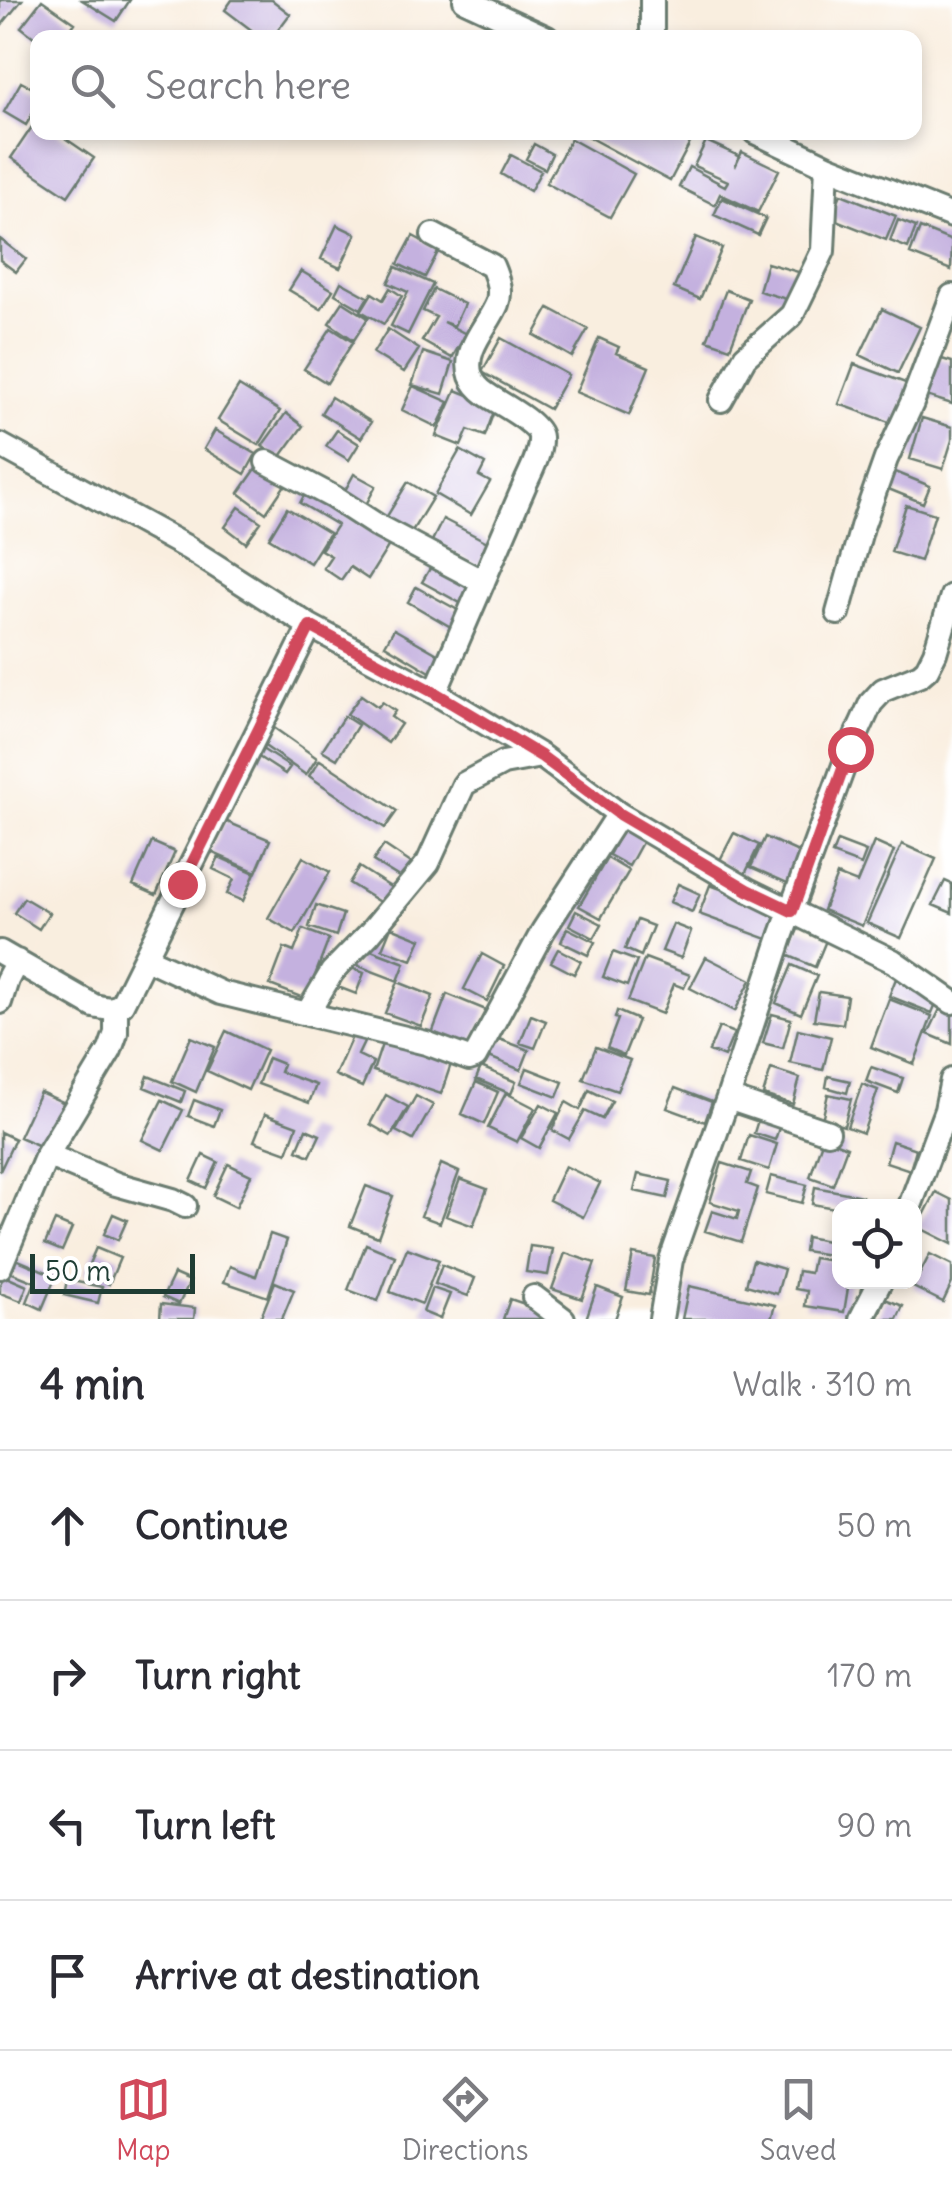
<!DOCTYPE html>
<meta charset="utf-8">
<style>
body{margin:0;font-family:Delius,sans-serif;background:#f2f2f3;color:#2b2b33}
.controls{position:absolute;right:30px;bottom:30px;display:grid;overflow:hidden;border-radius:20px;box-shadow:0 5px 15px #0003}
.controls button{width:90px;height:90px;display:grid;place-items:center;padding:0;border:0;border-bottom:2px solid #e1e1e2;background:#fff;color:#2b2b33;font:50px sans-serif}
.scale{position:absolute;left:30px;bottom:25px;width:165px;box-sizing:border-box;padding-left:10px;border:5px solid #1f3d34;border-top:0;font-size:28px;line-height:35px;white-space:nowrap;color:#1f3d34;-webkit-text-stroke:8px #fff;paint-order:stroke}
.stop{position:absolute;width:30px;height:30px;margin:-22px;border:8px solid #d1495b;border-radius:50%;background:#fff}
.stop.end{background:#d1495b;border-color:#fff;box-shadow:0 2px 10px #0008}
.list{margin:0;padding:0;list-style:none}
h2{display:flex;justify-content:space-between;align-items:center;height:130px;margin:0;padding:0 40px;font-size:42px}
h2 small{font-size:32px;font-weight:400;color:#7c7c81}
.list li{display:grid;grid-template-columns:65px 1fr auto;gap:30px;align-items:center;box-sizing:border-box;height:150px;padding:0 40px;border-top:2px solid #e1e1e2}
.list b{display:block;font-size:38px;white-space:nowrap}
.list em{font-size:32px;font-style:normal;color:#7c7c81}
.icon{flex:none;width:55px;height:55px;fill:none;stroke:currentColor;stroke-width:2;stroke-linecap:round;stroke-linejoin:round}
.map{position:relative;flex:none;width:952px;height:1319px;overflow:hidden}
.search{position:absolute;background:#fff;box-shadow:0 5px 15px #0003;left:30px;right:30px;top:30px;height:110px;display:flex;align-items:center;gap:25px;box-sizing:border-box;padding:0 35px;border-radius:20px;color:#7c7c81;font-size:38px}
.sheet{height:730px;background:#fff}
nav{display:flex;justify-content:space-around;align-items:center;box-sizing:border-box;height:140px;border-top:2px solid #e1e1e2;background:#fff;font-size:28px;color:#7c7c81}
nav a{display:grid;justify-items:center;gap:5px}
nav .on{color:#d1495b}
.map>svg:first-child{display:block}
</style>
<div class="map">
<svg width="952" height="1319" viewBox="0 0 952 1319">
<rect width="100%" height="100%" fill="#fff"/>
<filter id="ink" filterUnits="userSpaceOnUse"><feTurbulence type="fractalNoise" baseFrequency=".01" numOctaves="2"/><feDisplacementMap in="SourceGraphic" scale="20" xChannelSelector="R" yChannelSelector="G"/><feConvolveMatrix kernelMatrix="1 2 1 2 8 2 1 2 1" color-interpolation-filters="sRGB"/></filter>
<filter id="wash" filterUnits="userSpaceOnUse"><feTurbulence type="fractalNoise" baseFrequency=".0048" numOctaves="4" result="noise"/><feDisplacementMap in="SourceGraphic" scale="40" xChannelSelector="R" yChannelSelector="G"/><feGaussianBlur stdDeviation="2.25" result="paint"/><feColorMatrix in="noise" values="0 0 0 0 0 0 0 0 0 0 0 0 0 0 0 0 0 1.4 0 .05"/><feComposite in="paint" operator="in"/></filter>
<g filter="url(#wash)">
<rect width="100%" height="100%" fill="#f9eedf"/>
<g id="blocks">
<path fill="#c4b1df" d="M0,0H22L0,27Z
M42,0L75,23L64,38H35L21,27Z
M82,0H130L116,21Z
M232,0H272L290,14L272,38H262L225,10Z
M21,82L38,91V104L26,125L4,112Z
M38,118V132H56L94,158L68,196L11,158Z
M579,132H669L690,143L670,181Z
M571,139L634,174L610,217L546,183Z
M706,141L739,156L735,167L742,152L779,170L758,212L720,194L715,205L679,187L689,167L725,186L728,181L694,166Z
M534,144L552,154L545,169L526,159Z
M511,155L541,171L530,191L501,174Z
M841,194L896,216L886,240L831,218Z
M722,198L766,218L758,235L714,215Z
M898,220L916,227L908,248L890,241Z
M337,225L356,234L340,268L321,259Z
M920,228L952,241L951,270L910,254Z
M413,236L439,250L425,277L398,264Z
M696,237L722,248L700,299L674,288Z
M0,239L26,259L16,272L0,260Z
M767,263L802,273L793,301L759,291Z
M396,267L433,284L408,334L391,326L408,292L388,283Z
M301,271L333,290L321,309L289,290Z
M341,282L368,297L361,309L335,294Z
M390,288L402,296L384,324L361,311L372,293L383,300Z
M434,289L464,304L454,326L443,322L466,334L452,358L422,341L436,317L423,311Z
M726,290L749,299L730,348L707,340Z
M343,302L368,318L354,340L329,323Z
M549,308L588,329L572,357L534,335Z
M882,309L920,327L898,373L860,355Z
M331,328L353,342L327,383L304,369Z
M388,329L419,349L404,372L373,353Z
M501,338L568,375L549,409L482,372Z
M599,338L619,347L616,353L649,367L629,415L576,392Z
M423,352L453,362L443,394L412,385Z
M935,357L952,362V404L923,395Z
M854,364L911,385L897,425L839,404Z
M239,386L280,411L259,445L218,420Z
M413,386L449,402L437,427L402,410Z
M456,390L496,406L485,436L468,430L461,446L436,436Z
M331,397L371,422L361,438L321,413Z
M286,413L303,426L279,459L262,446Z
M922,418L952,427V440L943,469L910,459Z
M215,430L256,454L245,474L204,449Z
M337,430L359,444L349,460L326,446Z
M460,450L485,464L479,476L490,482L471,515L435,494Z
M260,463L287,482L266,513L239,493Z
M893,471L930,486L923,503L886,488Z
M354,474L376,486L363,510L341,498Z
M408,482L433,497L409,536L384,521Z
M308,488L391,542L368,579L350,567L341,580L323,568L331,556L321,550L337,525L300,503Z
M906,505L935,514L920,561L891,552Z
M239,507L261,522L246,543L225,527Z
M287,508L329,533L310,563L269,538Z
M443,519L491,544L479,566L432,541Z
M435,560L477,583L464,605L422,582Z
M416,587L465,614L456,630L408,602Z
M394,629L441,656L432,673L385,645Z
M361,695L378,707L382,702L395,711L391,717L401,724L388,743L347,714Z
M344,716L358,725L337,759L322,750Z
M270,725L317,758L306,775L259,742Z
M259,747L290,767L285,774L254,754Z
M320,760L397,811L385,828L309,776Z
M225,821L270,840L256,872L211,852Z
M624,826L645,837L629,866L609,855Z
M734,833L759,845L745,874L719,862Z
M765,837L807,856L794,886L751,867Z
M837,841L866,852L861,865L832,854Z
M152,842L175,852L156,895L133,885Z
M874,842L894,851L862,926L823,910L837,875L857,883Z
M902,844L936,859L901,938L867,923Z
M384,845L414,865L404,880L373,861Z
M219,857L255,873L243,901L227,894L234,879L213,869Z
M303,857L330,872L295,933L268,918Z
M607,858L629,871L601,918L579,906Z
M359,867L395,890L386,906L349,883Z
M945,881L952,884V913L933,905Z
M678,884L700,894L692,912L670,902Z
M710,885L778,910L767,939L699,914Z
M24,898L49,913L39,929L14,913Z
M316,905L343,914L336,936L309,927Z
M576,911L602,924L594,938L569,925Z
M637,920L653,926L641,956L625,949Z
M673,924L691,931L681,958L662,951Z
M391,927L421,939L412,960L382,949Z
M799,927L827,938L815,967L787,955Z
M567,928L595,942L588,955L561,942Z
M303,929L329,939L306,999L270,985L284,948L294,952Z
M363,947L405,963L398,981L356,965Z
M558,949L581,961L574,974L551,962Z
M613,952L637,961L627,986L603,977Z
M482,954L504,966L487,1001L464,989Z
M706,957L751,980L735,1011L690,988Z
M645,958L690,975L684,988L674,984L662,1014L628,1001Z
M792,965L817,976L801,1014L776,1003Z
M347,966L364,973L356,994L338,987Z
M897,976L939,996L932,1013L889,996Z
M398,982L433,996L421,1026L385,1013Z
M819,992L847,996L843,1024L814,1020Z
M447,994L486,1010L470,1051L431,1036Z
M889,999L932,1016L914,1064L871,1047Z
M943,1003L952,1007V1044L928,1034Z
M617,1011L638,1020L624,1055L607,1048L618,1019L615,1018Z
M772,1014L791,1019L783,1048L763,1043Z
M531,1015L546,1021L535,1048L520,1043Z
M719,1027L734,1033L724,1057L709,1051Z
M798,1029L831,1037L823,1070L790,1063Z
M355,1030L367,1036L358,1055L373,1062L362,1087L335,1075Z
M226,1031L266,1050L248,1090L207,1071Z
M191,1037L215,1047L196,1092L172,1081Z
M496,1038L529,1050L521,1070L489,1057Z
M397,1042L452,1061L441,1094L373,1071L382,1044L395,1048Z
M596,1047L630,1060L617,1091L583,1079Z
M268,1058L283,1064L280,1072L316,1085L309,1103L258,1084Z
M481,1067L516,1082L511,1094L476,1079Z
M871,1067L903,1078L898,1093L866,1081Z
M527,1068L563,1082L557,1097L521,1083Z
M771,1069L800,1078L793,1104L763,1095Z
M148,1076L185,1091L181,1102L144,1087Z
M828,1076L850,1081L847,1093L826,1087Z
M476,1082L498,1092L484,1124L462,1114Z
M862,1084L878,1090L863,1133L847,1127Z
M675,1088L712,1102L705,1122L667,1108Z
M589,1090L612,1101L602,1119L585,1111L569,1139L552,1130L566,1102L580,1110Z
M40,1092L67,1104L47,1149L19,1137Z
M506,1093L535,1108L517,1142L488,1128Z
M828,1094L851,1099L844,1126L822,1120Z
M386,1095L408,1107L391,1136L370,1124Z
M416,1096L433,1105L413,1140L396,1131Z
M162,1100L183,1110L163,1150L142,1140Z
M194,1100L220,1110L214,1126L188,1116Z
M541,1104L558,1113L539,1148L521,1138Z
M265,1114L297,1126L287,1153L254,1141Z
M759,1117L780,1125L775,1140L754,1133Z
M306,1129L320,1135L310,1156L297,1150Z
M0,1132L15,1139L0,1171Z
M749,1135L777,1144L769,1170L741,1161Z
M823,1138L847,1147L833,1185L810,1177Z
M892,1141L916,1149L910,1170L886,1162Z
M203,1155L218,1162L206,1188L191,1181Z
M722,1163L751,1172L747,1184L758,1188L741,1242L705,1231L712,1211L737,1219L739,1211L710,1202Z
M228,1164L251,1175L236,1207L213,1196Z
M441,1164L459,1172L440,1223L421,1216Z
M565,1166L600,1183L583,1217L549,1200Z
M638,1174L671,1181L667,1198L634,1191Z
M771,1176L807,1185L802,1203L766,1194Z
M460,1179L487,1189L473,1226L446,1216Z
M366,1186L393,1196L378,1237L350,1226Z
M815,1187L862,1196L860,1206H840V1209L812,1204Z
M936,1192L952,1200V1244L918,1227Z
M113,1214L127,1220L118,1240L104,1234Z
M55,1221L72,1228L62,1251L45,1244Z
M270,1234L287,1240L268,1297L224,1282L230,1266L256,1276Z
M806,1237L838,1243L836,1256L804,1251Z
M366,1244L395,1256L378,1301L348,1290Z
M530,1246L553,1249L548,1275L526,1272Z
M96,1248L120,1258L109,1284L85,1273Z
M407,1248L439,1260L422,1304L390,1292Z
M565,1253L595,1263L582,1299L552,1289Z
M633,1254L655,1258L649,1295L626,1291Z
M930,1254L952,1265V1283L943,1302L913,1287Z
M11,1257L56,1276L42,1309L27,1302L35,1282L5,1270Z
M813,1258L840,1262V1282H849L844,1312L805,1306L807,1291L795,1289L798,1271L810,1273Z
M753,1260L784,1269L777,1294L746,1285Z
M442,1265L475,1278L468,1296L435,1284Z
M174,1274L190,1281L179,1304L163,1297Z
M4,1276L27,1286L21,1301L0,1293V1284Z
M67,1280L102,1287L98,1303L64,1295Z
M275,1282L294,1290L282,1319H260Z
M689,1286L775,1305L771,1319H682Z
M597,1287L623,1297L615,1319H586Z
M432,1288L450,1294L440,1319L423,1312Z
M510,1299L548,1312L545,1319H503Z
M885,1299L903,1306L897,1319H877Z
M161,1304L195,1308L194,1319H160Z"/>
</g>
</g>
<g filter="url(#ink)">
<use href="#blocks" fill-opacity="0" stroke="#6b7b70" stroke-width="2.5"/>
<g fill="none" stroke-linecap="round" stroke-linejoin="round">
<g stroke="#6b7b70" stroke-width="28">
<path id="minor" d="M465,0L547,38
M652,38V0
M755,132L827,166L952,216
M433,235L492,266C497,278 502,291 497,304C488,326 462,350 471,376C474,384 479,389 486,394C499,403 539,423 540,437C541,452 532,469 526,482L435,693
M721,400L745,357L792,315L823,251L827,166
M0,445L188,548L310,626L435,693L541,756L619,814L748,890L893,961L952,1002
M267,462L333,497L381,528L483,582
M838,613L862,527L886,459L912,403L952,296
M0,952L94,1006C104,1008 113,1011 122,1004L310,626
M146,958L221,993L426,1043L469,1059L475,1057L543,931L619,814
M0,1002L7,980L17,961
M307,1014L332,972L369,934L428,863L464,784L503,763L541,756
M728,1098L828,1132
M47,1155L116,1184L173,1200L185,1206
M910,1206L946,1110L952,1080
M0,1267L47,1155L110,1050L116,1033V1008
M534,1297L563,1319
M661,1319L671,1260L728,1098L782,934L850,749L871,703L883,690L920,675L927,669L935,653L952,596
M861,1319L880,1282"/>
</g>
<use href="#minor" stroke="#fff" stroke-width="22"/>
</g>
</g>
<g fill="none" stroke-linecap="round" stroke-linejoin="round" filter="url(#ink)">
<path stroke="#d1495b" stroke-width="12" d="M182,884L310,626L435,693L541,756L619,814L748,890L792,911L850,749"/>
</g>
</svg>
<div class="controls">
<button><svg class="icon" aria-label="locate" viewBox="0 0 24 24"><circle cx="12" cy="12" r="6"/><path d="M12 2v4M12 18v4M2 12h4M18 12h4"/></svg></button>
</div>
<div class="scale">50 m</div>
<div class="stop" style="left:850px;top:749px"></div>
<div class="stop end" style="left:182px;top:884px"></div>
<div class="search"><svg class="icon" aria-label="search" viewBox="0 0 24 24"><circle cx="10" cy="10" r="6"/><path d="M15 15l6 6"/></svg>Search here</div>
</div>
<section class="sheet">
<h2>4 min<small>Walk · 310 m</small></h2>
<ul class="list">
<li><svg class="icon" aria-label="ahead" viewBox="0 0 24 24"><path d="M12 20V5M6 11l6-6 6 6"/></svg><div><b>Continue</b></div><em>50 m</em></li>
<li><svg class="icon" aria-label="right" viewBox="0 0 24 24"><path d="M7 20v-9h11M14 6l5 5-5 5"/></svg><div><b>Turn right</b></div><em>170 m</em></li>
<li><svg class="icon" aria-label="left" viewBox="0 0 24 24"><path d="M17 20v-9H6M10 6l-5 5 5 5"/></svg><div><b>Turn left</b></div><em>90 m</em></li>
<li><svg class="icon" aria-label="arrive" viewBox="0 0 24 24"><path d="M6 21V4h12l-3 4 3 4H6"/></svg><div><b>Arrive at destination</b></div></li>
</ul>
</section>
<nav>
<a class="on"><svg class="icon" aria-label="map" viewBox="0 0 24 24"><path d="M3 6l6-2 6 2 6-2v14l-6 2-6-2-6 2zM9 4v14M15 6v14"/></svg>Map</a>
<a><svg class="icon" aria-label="directions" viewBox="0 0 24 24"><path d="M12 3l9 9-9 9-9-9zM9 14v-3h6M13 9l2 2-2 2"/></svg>Directions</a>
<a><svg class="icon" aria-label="saved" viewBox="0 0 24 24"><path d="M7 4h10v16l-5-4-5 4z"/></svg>Saved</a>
</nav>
